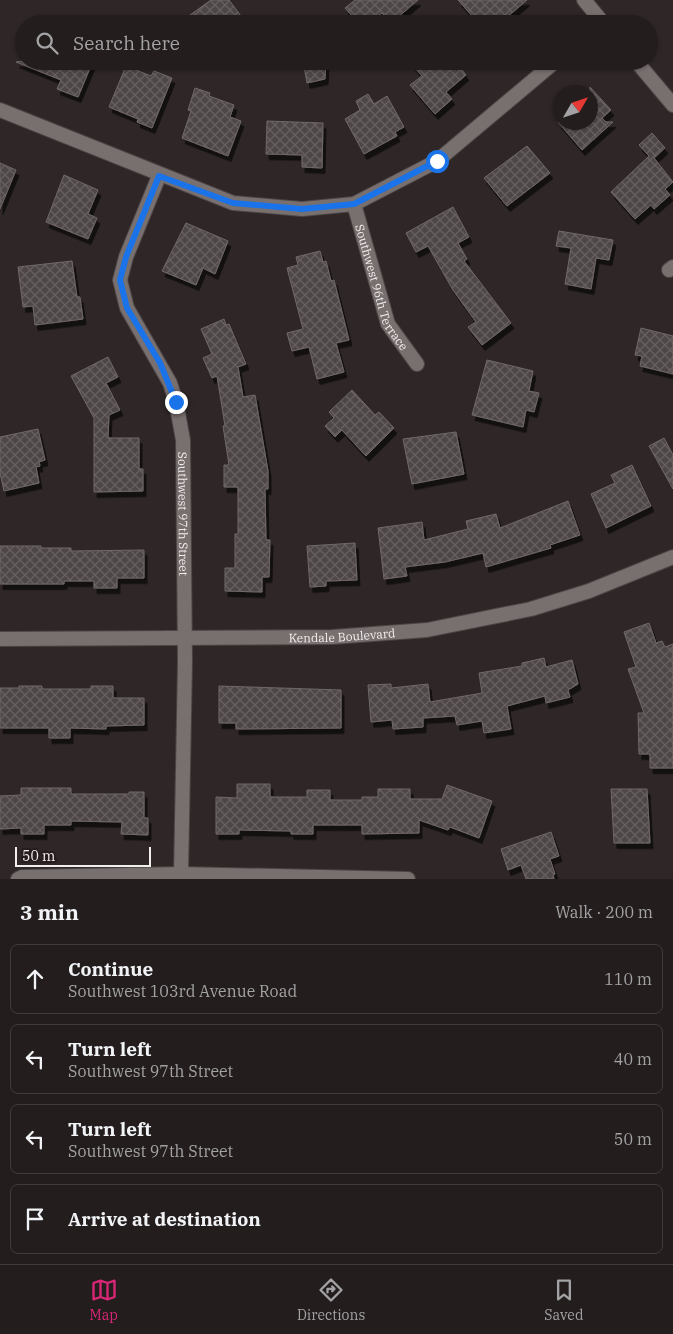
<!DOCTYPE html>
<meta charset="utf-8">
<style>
body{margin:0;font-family:"IBM Plex Serif",serif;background:#2b2626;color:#f1f3f6}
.compass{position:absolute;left:553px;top:85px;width:45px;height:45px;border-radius:50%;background:#231d1d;box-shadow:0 1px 4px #0004;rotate:51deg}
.scale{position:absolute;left:15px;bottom:12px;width:136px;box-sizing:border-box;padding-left:5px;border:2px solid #f3eeee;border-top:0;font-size:14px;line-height:18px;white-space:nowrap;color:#f3eeee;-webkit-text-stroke:4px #251d1e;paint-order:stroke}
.stop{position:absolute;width:15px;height:15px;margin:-11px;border:4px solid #1a73e8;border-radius:50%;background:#fff}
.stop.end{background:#1a73e8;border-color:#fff;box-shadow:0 1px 5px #0008}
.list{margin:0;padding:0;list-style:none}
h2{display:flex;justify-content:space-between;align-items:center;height:65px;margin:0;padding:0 20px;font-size:21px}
h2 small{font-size:16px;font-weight:400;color:#a3a2a4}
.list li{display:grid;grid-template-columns:32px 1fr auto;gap:15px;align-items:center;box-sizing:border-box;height:70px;margin:0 10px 10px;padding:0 10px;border:1px solid #403b3b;border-radius:8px}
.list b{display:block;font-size:19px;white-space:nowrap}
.list p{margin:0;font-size:16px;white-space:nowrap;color:#a3a2a4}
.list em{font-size:16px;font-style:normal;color:#a3a2a4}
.icon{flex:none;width:28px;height:28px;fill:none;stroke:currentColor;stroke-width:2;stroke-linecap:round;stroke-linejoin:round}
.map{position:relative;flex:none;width:673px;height:879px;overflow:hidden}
.search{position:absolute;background:#231d1d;box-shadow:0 1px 4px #0004;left:15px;right:15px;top:15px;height:55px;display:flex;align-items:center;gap:12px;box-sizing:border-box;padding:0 18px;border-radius:28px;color:#a3a2a4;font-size:19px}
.sheet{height:385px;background:#231d1d}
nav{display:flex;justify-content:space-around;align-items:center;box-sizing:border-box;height:70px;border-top:1px solid #403b3b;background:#231d1d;font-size:14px;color:#a3a2a4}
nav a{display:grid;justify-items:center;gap:2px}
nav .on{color:#db2777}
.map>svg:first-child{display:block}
</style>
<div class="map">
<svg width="673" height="879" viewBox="0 0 673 879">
<defs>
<pattern id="building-cross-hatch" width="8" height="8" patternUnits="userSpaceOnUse" patternTransform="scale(1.25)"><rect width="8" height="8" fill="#4e4646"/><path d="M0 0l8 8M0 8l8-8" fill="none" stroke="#686161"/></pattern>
<filter id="shadow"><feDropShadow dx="3" dy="5.5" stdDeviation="0" flood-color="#0009"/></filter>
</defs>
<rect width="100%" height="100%" fill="#2f2727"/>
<path fill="url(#building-cross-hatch)" stroke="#716868" filter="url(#shadow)" d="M211,0H229L247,24H197L190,15Z
M355,0H418L391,23L382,13L370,24H359L345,8Z
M458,0H527L499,24H479Z
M24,61H93L78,97L57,89L61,80L16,62Z
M303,61H326L325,79L307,83Z
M409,61H455L466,75L446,92L452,99L435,114L410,85L422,76Z
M126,66L151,76L154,71L172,78L152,128L137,122L138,119L109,107Z
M590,87L611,110L602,118L606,122H613L582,150L558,122H590Z
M195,88L210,93L209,96L234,105L230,117L241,121L228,156L182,138L191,111L188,110Z
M368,94L374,104L387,96L404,127L395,132L397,136L364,154L345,119L360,110L356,101Z
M267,121L323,123L322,168L302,167V155L266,154Z
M652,133L665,148L654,158L673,182L665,189L670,195L654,209L651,205L635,219L611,192L649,156L639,145Z
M527,146L550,173L507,206L484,178Z
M0,163L16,170L0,209Z
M64,175L98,190L88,214L97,218L88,239L46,222Z
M453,207L469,237L458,243L467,259L464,261L511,323L482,345L468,327L476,322L453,290L428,246L416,252L406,233Z
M186,223L228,241L215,274L203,268L196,285L162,271Z
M559,231L613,240L609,260L596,258L591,289L565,284L571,248L556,246Z
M320,251L323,262L326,261L331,281L334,280L349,340L336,343L344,372L317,379L309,347L292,351L287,333L303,329L287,268L298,265L296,257Z
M72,261L77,297H80L83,319L35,325L33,306L23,307L18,267Z
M224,319L226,325L229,324L246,364L238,367L243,397L255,395L268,471V489H265L266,540H270L269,577H262V592L225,591V568H235V534H238V487H224V465H229L223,426H225L217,376L212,378L203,358L212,354L201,329Z
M641,328L673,336V374L640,366L642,356L635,355Z
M108,357L118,377L106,383L120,410L109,415L108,438H139V469H143V491L94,492V418L71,376Z
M487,360L533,371L529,391L539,393L534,412L526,410L523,427L472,415Z
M352,390L375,415L379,412L394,428L366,456L342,430L335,437L325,426L334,418L329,412Z
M38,429L45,460L39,462L40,466L36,467L39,483L4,491L0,473V437Z
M456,432L464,474L412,484L403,439Z
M664,438L673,455V489L649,446Z
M632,465L651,506L606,528L591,494L615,483L611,475Z
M568,501L580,535L550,545L551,548L486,567L483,553L445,562L405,567L407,576L384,579L378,528L422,522L424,540L468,529L466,521L496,514L500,528Z
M355,543L357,580L326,581V586L310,587L307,546Z
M0,546H41V548H71V551L144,550V578H117V588H94V581H64V584H0Z
M649,623L656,643L662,641L665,647L673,644V768H650V754H639L638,713H644L628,669L636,667L624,632Z
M544,658L546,667L572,660L578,684L568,690L570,697L546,703L545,696L507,706L511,729L484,733L482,721L457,725L455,716L423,718V727L393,729L392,720L371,722L368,685L391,684V688L428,684L430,702L482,693L479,673L522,666V663Z
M19,686H42V689H91V686H113V698H144V725L106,726V729L70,728V738H49V728H0V688H19Z
M219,686L341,690V728L236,729V723H219Z
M237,784H270V797H307V790H330V800H362V797H378V789H410V799H442L447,785L492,801L479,838L450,827L448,830L419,820V833L362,834V825H313V834H291V831L239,830V834H216V797L237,798Z
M21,788H71V794H129V792H144V818H148V835L121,834L122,822L71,821V825H44V834H21V828L0,829V796L21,795Z
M611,789H647L650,843H614Z
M551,832L559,856L550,859L555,874L553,875L554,879H526L521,865L508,870L501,849Z"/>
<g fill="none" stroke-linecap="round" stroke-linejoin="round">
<g stroke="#4c4545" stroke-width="16">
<g id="minor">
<path d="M0,110L233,203L302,209L354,204L437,161L556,61"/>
<path id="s1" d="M159,176L126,257L120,280L127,308L170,383L176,402L183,440L185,662L181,874"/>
<path id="s2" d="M354,204L388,324L417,364"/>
<path d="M669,270L673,267"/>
<path d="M18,879L22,877L181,874L408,879"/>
</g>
</g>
<g stroke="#4c4545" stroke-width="16">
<g id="tertiary">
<path d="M584,0L604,24"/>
<path d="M636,61L673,105"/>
<path id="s3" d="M0,639L332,637L427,630L531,609L589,591L673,557"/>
</g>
</g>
<use href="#minor" stroke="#786f6f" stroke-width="14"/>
<use href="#tertiary" stroke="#786f6f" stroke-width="14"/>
</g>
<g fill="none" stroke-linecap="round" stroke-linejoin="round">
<path stroke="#1a73e8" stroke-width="6" d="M176,402L160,363L127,308L120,280L126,257L159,176L233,203L302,209L354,204L437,161"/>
</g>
<g text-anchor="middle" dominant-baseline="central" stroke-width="4" stroke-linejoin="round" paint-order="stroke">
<g font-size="12" fill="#f3eeee" stroke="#251d1e">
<text stroke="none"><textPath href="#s2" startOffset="88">Southwest 96th Terrace</textPath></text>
<text stroke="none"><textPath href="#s1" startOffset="359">Southwest 97th Street</textPath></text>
<text stroke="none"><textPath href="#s3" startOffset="342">Kendale Boulevard</textPath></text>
</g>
</g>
</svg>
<svg class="compass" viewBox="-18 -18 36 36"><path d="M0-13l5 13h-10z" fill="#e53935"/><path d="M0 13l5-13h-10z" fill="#a3a2a4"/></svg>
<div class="scale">50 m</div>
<div class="stop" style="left:437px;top:161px"></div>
<div class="stop end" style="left:176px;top:402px"></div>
<div class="search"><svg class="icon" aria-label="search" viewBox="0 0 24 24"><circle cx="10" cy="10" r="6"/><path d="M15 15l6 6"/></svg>Search here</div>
</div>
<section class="sheet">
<h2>3 min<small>Walk · 200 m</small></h2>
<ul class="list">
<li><svg class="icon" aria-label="ahead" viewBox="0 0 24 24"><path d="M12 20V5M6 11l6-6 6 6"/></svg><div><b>Continue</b><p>Southwest 103rd Avenue Road</p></div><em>110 m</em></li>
<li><svg class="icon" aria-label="left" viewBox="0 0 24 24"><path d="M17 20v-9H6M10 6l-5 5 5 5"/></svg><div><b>Turn left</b><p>Southwest 97th Street</p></div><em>40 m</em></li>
<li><svg class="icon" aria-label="left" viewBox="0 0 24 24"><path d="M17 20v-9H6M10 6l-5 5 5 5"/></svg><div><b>Turn left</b><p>Southwest 97th Street</p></div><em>50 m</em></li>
<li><svg class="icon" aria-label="arrive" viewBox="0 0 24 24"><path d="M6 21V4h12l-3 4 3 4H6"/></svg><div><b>Arrive at destination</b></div></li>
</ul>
</section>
<nav>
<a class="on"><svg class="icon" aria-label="map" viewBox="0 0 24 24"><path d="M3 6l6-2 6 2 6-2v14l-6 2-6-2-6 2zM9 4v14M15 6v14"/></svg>Map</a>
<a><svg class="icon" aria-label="directions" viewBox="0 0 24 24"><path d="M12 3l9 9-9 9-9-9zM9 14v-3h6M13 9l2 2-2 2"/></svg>Directions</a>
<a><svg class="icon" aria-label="saved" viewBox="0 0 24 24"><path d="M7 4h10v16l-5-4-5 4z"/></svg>Saved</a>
</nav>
